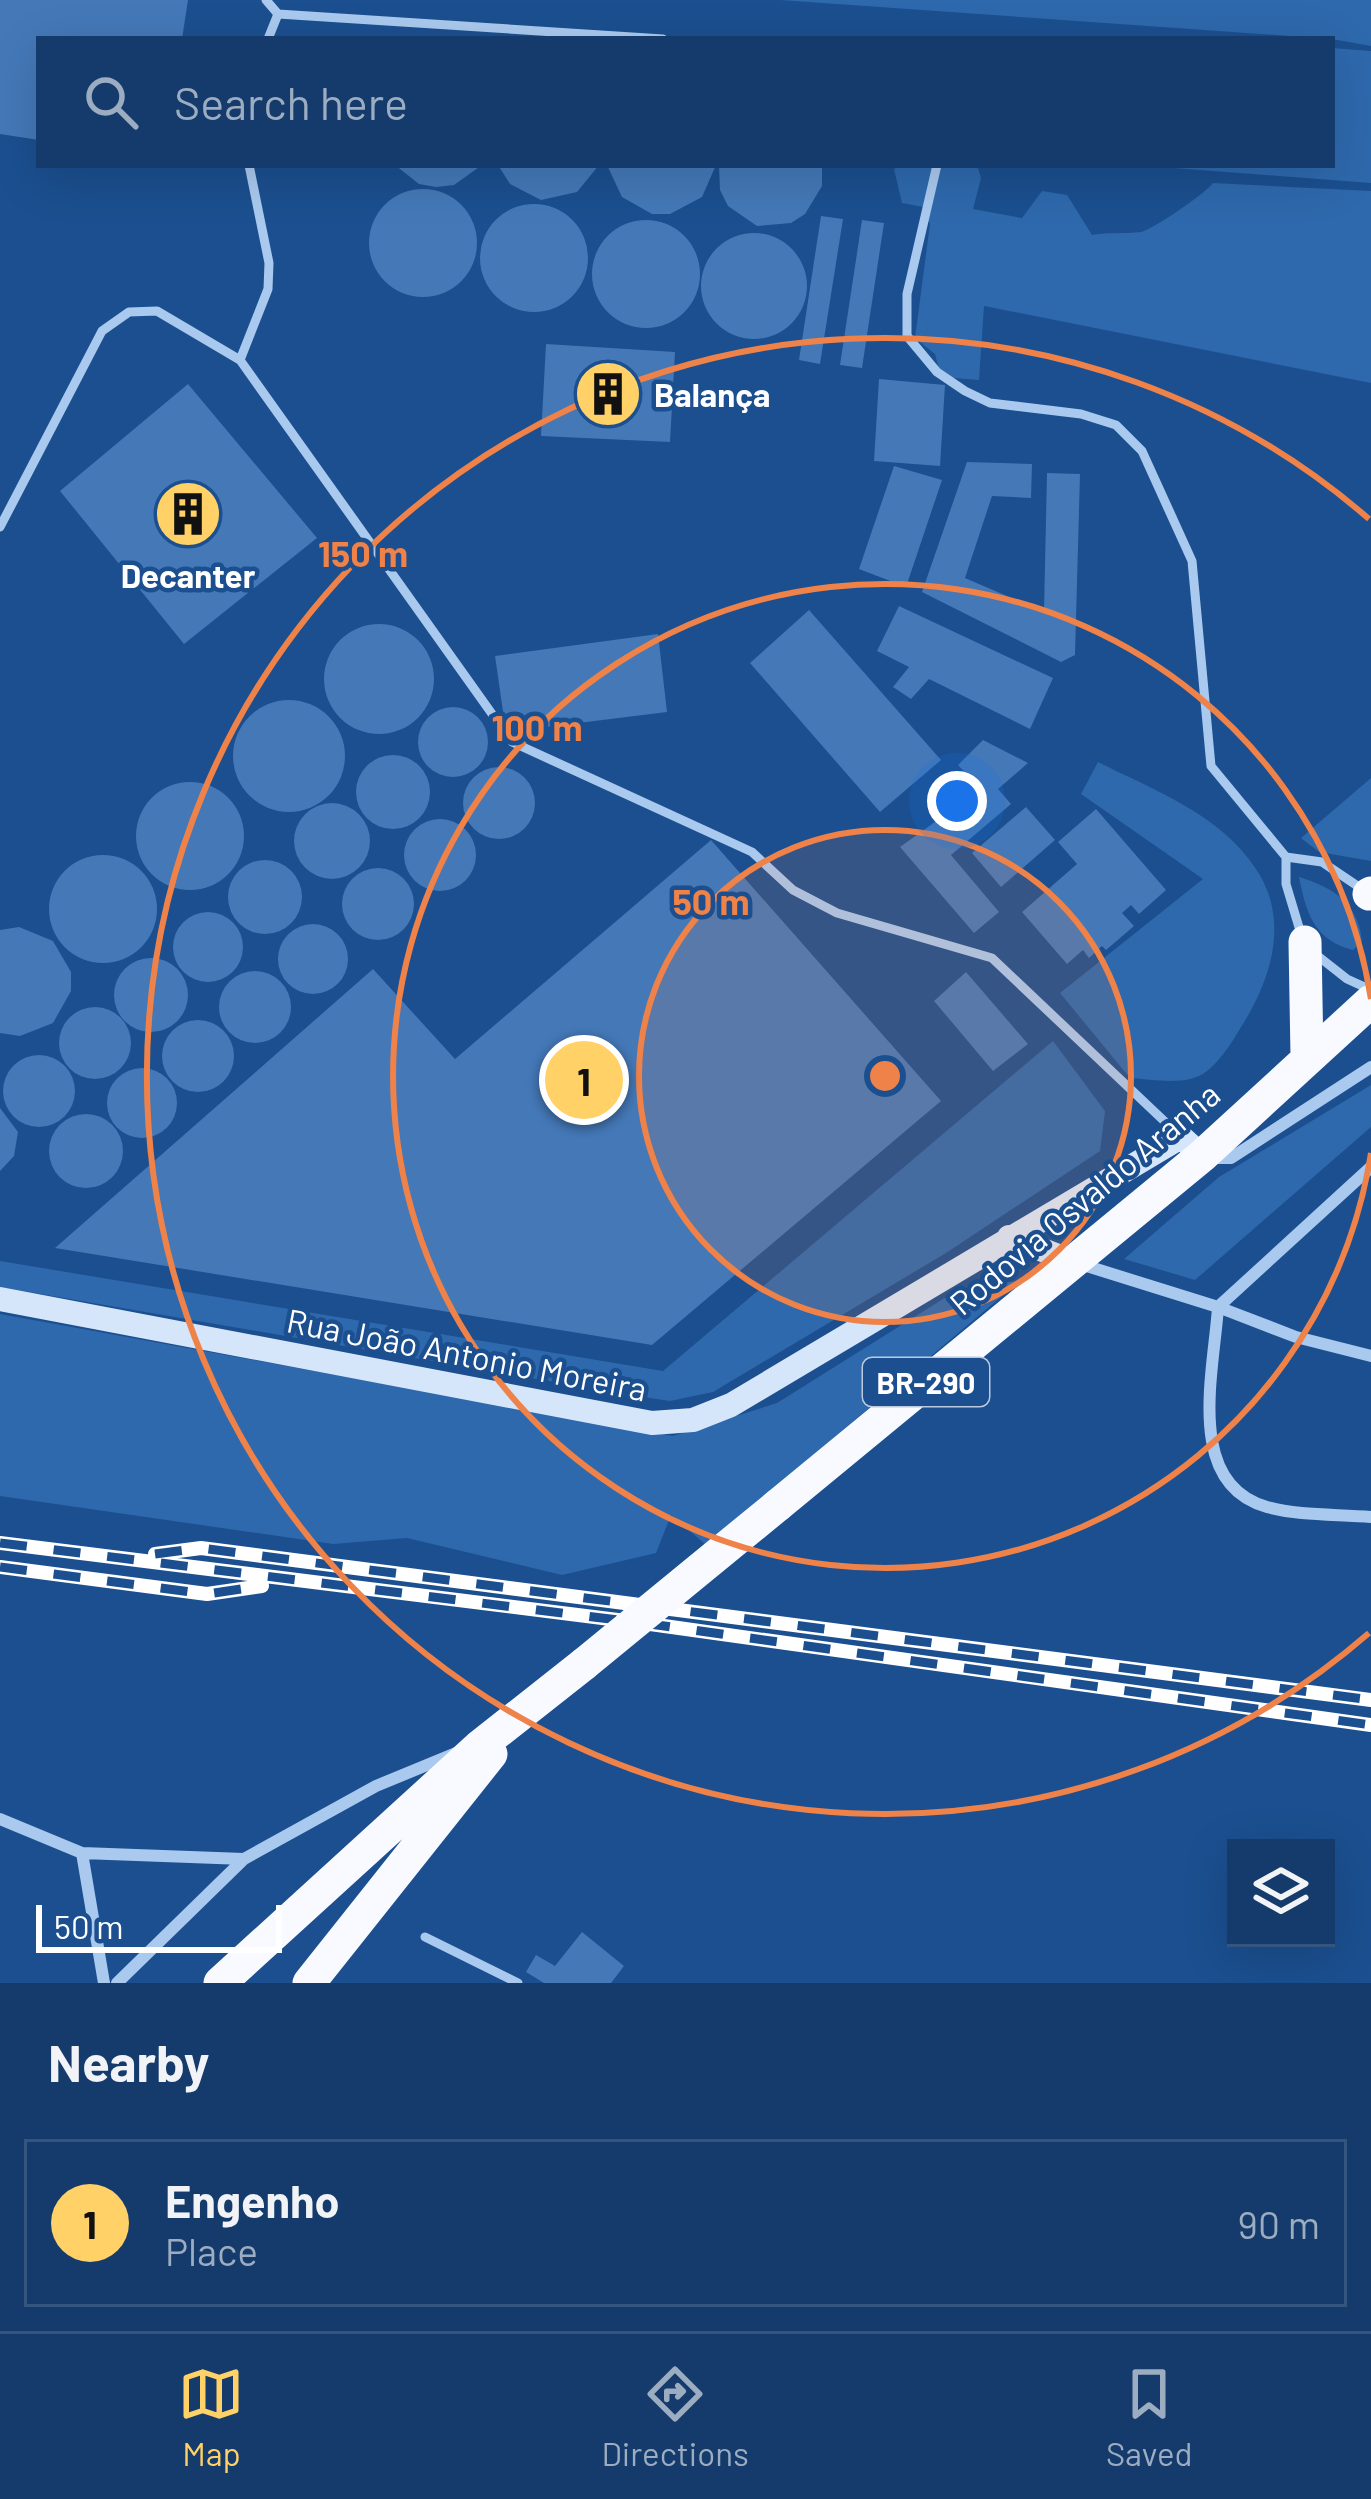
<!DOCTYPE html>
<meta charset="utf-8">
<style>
body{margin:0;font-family:Barlow,sans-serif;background:#214673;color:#f1f3f6}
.controls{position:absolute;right:36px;bottom:36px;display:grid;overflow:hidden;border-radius:0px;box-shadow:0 12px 48px #0002}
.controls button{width:108px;height:108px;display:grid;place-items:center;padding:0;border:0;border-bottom:3px solid #33557e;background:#143b6b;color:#f1f3f6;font:60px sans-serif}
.scale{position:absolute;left:36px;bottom:30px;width:246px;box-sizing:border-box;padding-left:12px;border:6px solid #fff;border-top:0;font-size:33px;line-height:42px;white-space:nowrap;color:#fff;-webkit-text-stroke:9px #1b4f8f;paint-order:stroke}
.you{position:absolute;left:957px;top:801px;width:42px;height:42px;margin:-30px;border:9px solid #fff;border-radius:50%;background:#1a73e8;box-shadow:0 0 0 18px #1a73e833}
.badge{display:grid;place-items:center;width:78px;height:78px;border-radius:50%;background:#ffd166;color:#111;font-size:39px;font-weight:700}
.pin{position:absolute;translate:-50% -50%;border:6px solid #fff;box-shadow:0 3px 12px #0006}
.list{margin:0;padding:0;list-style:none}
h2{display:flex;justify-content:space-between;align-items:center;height:156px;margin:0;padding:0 48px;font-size:51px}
h2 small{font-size:39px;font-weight:400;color:#9dadc1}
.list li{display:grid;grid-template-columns:78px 1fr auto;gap:36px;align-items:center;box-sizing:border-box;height:168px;margin:0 24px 24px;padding:0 24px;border:3px solid #33557e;border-radius:0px}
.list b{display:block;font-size:45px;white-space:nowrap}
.list p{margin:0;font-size:39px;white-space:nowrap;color:#9dadc1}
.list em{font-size:39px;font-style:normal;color:#9dadc1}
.icon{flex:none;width:66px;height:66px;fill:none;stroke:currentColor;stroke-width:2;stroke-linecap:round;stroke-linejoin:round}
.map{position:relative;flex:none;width:1371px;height:1983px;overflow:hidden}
.search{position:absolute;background:#143b6b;box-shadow:0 12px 48px #0002;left:36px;right:36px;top:36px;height:132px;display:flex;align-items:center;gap:30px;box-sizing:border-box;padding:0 42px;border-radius:0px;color:#9dadc1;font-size:45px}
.sheet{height:348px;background:#143b6b}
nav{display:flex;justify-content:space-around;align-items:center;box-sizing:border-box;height:168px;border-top:3px solid #33557e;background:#143b6b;font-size:33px;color:#9dadc1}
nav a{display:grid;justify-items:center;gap:6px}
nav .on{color:#ffd166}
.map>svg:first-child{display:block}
</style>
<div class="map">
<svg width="1371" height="1983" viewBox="0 0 1371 1983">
<rect width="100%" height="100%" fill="#1b4f8f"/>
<path fill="#2e69ad" d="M780,0H1371V46L1332,39Z
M1332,48L1371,51V183L1161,167L1332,165Z
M902,165H977L981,178L973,209L1022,218L1042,191L1067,195L1092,235C1108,232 1125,234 1141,232C1152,230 1205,194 1213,183L1371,191V383L984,306L979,380L941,377L935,354L915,338L930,224L923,207L902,203L894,169Z
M1098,762C1154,790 1220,814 1256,869C1292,923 1269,984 1238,1032C1230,1046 1216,1066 1203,1074C1183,1086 1151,1079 1130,1078L1060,993L1203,879L1081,794Z
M1371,778V861L1319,852L1301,838Z
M1299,877C1334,888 1358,903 1362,941L1353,950C1314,940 1306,913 1299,877Z
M1053,1041L1105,1111L1100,1151L946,1253L713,1392L670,1401L630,1395L0,1287V1261L663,1371Z
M1371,1085V1127L1195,1280L1124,1259L1219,1177Z
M1020,1281L706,1545L671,1515L656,1553L562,1575L407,1538L333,1544L0,1496V1314L673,1436L777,1403L962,1287Z"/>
<path fill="#4478b7" d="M0,0H188L182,39H39V140L0,134Z
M395,165H482L454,185L436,187L419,184Z
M498,165H599L577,192L541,200L510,184Z
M607,165H716L702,197L670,214H652L622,197Z
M719,165H822V186L805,214L791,223L757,226L728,206L720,190Z
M369 243a54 54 0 1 1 108 0a54 54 0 1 1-108 0Z
M480 258a54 54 0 1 1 108 0a54 54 0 1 1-108 0Z
M821,216L843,219L820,364L799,360Z
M592 274a54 54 0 1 1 108 0a54 54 0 1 1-108 0Z
M862,220L884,223L862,368L840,365Z
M701 286a53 53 0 1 1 106 0a53 53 0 1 1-106 0Z
M546,344L675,352L670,442L541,436Z
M879,379L945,385L940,466L874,461Z
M188,384L317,538L184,644L60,491Z
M967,462L1032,464L1031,498L992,496L965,578L1044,612L1047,473L1080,474L1075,655L1061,662L922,592Z
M894,466L942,480L906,587L859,569Z
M899,606L1053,678L1030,729L929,679L911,699L893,687L909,667L877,651Z
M809,610L941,760L880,812L750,663Z
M324 679a55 55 0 1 1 110 0a55 55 0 1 1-110 0Z
M658,634L667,712L506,732L495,656Z
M233 756a56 56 0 1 1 112 0a56 56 0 1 1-112 0Z
M418 742a35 35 0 1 1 70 0a35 35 0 1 1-70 0Z
M983,740L1028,763L998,789L1011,804L951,855L999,912L974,933L900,847L981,789L958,765Z
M356 792a37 37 0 1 1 74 0a37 37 0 1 1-74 0Z
M463 803a36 36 0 1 1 72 0a36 36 0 1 1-72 0Z
M136 836a54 54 0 1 1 108 0a54 54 0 1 1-108 0Z
M294 841a38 38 0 1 1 76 0a38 38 0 1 1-76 0Z
M1026,807L1055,840L1001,887L972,853Z
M1096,809L1166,890L1139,914L1131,905L1122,913L1134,926L1106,950L1102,946L1089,958L1083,950L1067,964L1022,912L1077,864L1058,842Z
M404 855a36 36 0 1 1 72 0a36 36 0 1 1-72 0Z
M711,840L941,1101L652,1345L55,1248L373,969L455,1059Z
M49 909a54 54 0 1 1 108 0a54 54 0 1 1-108 0Z
M228 897a37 37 0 1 1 74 0a37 37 0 1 1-74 0Z
M342 904a36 36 0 1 1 72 0a36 36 0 1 1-72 0Z
M173 947a35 35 0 1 1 70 0a35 35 0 1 1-70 0Z
M278 959a35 35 0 1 1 70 0a35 35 0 1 1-70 0Z
M19,927L53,941L71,972V991L53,1023L20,1036L0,1033V930Z
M114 995a37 37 0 1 1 74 0a37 37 0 1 1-74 0Z
M219 1007a36 36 0 1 1 72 0a36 36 0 1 1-72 0Z
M966,972L1028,1044L993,1071L934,1001Z
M59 1043a36 36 0 1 1 72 0a36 36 0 1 1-72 0Z
M162 1056a36 36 0 1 1 72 0a36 36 0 1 1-72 0Z
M3 1091a36 36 0 1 1 72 0a36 36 0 1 1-72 0Z
M107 1103a35 35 0 1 1 70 0a35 35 0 1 1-70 0Z
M0,1108L18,1132L14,1156L0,1171Z
M49 1151a37 37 0 1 1 74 0a37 37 0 1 1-74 0Z
M582,1932L624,1966L611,1983H544L526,1972L536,1955L555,1966Z"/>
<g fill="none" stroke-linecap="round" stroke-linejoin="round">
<path stroke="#a9c9ee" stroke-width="9" d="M266,0L278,14
M268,39L278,14L663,39
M937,165L907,294V336L937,372L965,391L990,403L1081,414L1116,425L1142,451L1192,561L1211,766L1286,857V884L1301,934
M240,360L268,289L269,263L249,165
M0,527L102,331L129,312L157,311L240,360L512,742L752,852L793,890L837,913L992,958L1180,1136
M1286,857L1322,862L1362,889
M1314,953L1347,979L1371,990
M425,1937L518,1983"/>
<path stroke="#a9c9ee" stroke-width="12" d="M1209,1158H1231L1371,1067
M1077,1263L1218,1307L1371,1167
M1371,1356L1296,1337L1218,1307C1214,1371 1184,1484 1267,1507C1299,1516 1338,1514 1371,1517
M0,1819L82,1853L244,1859
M82,1853L104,1983
M117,1983L244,1859L376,1786L456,1753"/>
<path stroke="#d6e6fa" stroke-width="24" d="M1009,1237L1076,1263
M0,1299L652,1423L693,1420L731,1405L1181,1137L1202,1156"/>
<path stroke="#f8faff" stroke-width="33" d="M1369,894L1371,893
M1305,942L1307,1056
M778,1505L1202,1156L1371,1001
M220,1983L480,1746L584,1664
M309,1983L491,1754"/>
<g stroke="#fff" stroke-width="14">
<path id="rail" d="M0,1543L650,1624L1371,1725
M155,1554L201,1548L1371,1700
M0,1567L207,1594L262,1586"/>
</g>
<use href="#rail" stroke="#1b4f8f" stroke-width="9" stroke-dasharray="27" stroke-linecap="butt"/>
<path stroke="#f8faff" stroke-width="33" d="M584,1664L778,1505"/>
</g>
<circle cx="885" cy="1076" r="246" fill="#ee8249" fill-opacity=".12"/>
<g fill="none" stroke="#ee8249" stroke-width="6">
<circle cx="885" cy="1076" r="246"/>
<path d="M1371 1153A492 492 0 1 1 1371 999"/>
<path d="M1369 1633A738 738 0 1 1 1369 519"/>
</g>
<defs>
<g id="building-disc" transform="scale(3.45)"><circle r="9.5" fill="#ffd166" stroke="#1b4f8f"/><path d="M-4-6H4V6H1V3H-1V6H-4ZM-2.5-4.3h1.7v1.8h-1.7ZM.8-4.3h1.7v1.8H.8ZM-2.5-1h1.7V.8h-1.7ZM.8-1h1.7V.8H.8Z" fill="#111"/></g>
</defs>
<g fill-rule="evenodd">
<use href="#building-disc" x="608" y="394"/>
<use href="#building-disc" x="188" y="514"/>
</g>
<g text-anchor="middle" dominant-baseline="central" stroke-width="9" stroke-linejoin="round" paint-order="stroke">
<rect fill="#1b4f8f" stroke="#bbcadd" stroke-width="3" x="863" y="1358" width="126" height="48" rx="9"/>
<g font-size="30" font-weight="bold" fill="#fff">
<text x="926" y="1382">BR-290</text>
</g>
<g font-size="33" font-weight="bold" fill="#fff" stroke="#1b4f8f" text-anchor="start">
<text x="654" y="394">Balança</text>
<text x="188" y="575" text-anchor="middle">Decanter</text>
</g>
<g font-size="33" fill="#fff" stroke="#1b4f8f">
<text transform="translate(1084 1198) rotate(-40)">Rodovia Osvaldo Aranha</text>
<text transform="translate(467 1354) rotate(11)">Rua João Antonio Moreira</text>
</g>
</g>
<circle cx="885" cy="1076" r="18" fill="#ee8249" stroke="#1b4f8f" stroke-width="6"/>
<g font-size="36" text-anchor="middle" font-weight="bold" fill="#ee8249" stroke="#1b4f8f" stroke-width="9" stroke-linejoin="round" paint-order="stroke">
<text x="363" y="567">150 m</text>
<text x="537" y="741">100 m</text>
<text x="711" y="915">50 m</text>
</g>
</svg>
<div class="controls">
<button><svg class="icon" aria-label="layers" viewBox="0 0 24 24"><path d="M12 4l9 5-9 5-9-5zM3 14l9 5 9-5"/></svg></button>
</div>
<div class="scale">50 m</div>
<div class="you"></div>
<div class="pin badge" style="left:584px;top:1080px">1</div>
<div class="search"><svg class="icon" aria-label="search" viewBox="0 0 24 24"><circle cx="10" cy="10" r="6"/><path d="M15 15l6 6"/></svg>Search here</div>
</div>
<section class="sheet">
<h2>Nearby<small></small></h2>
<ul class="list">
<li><span class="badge">1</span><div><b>Engenho</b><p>Place</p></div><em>90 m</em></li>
</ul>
</section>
<nav>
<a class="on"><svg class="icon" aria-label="map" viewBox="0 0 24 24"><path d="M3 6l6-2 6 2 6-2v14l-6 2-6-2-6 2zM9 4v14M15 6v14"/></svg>Map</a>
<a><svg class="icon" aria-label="directions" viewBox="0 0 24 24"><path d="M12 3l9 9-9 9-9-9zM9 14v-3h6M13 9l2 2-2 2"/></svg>Directions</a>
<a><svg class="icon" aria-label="saved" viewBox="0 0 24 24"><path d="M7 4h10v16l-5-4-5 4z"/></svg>Saved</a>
</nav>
